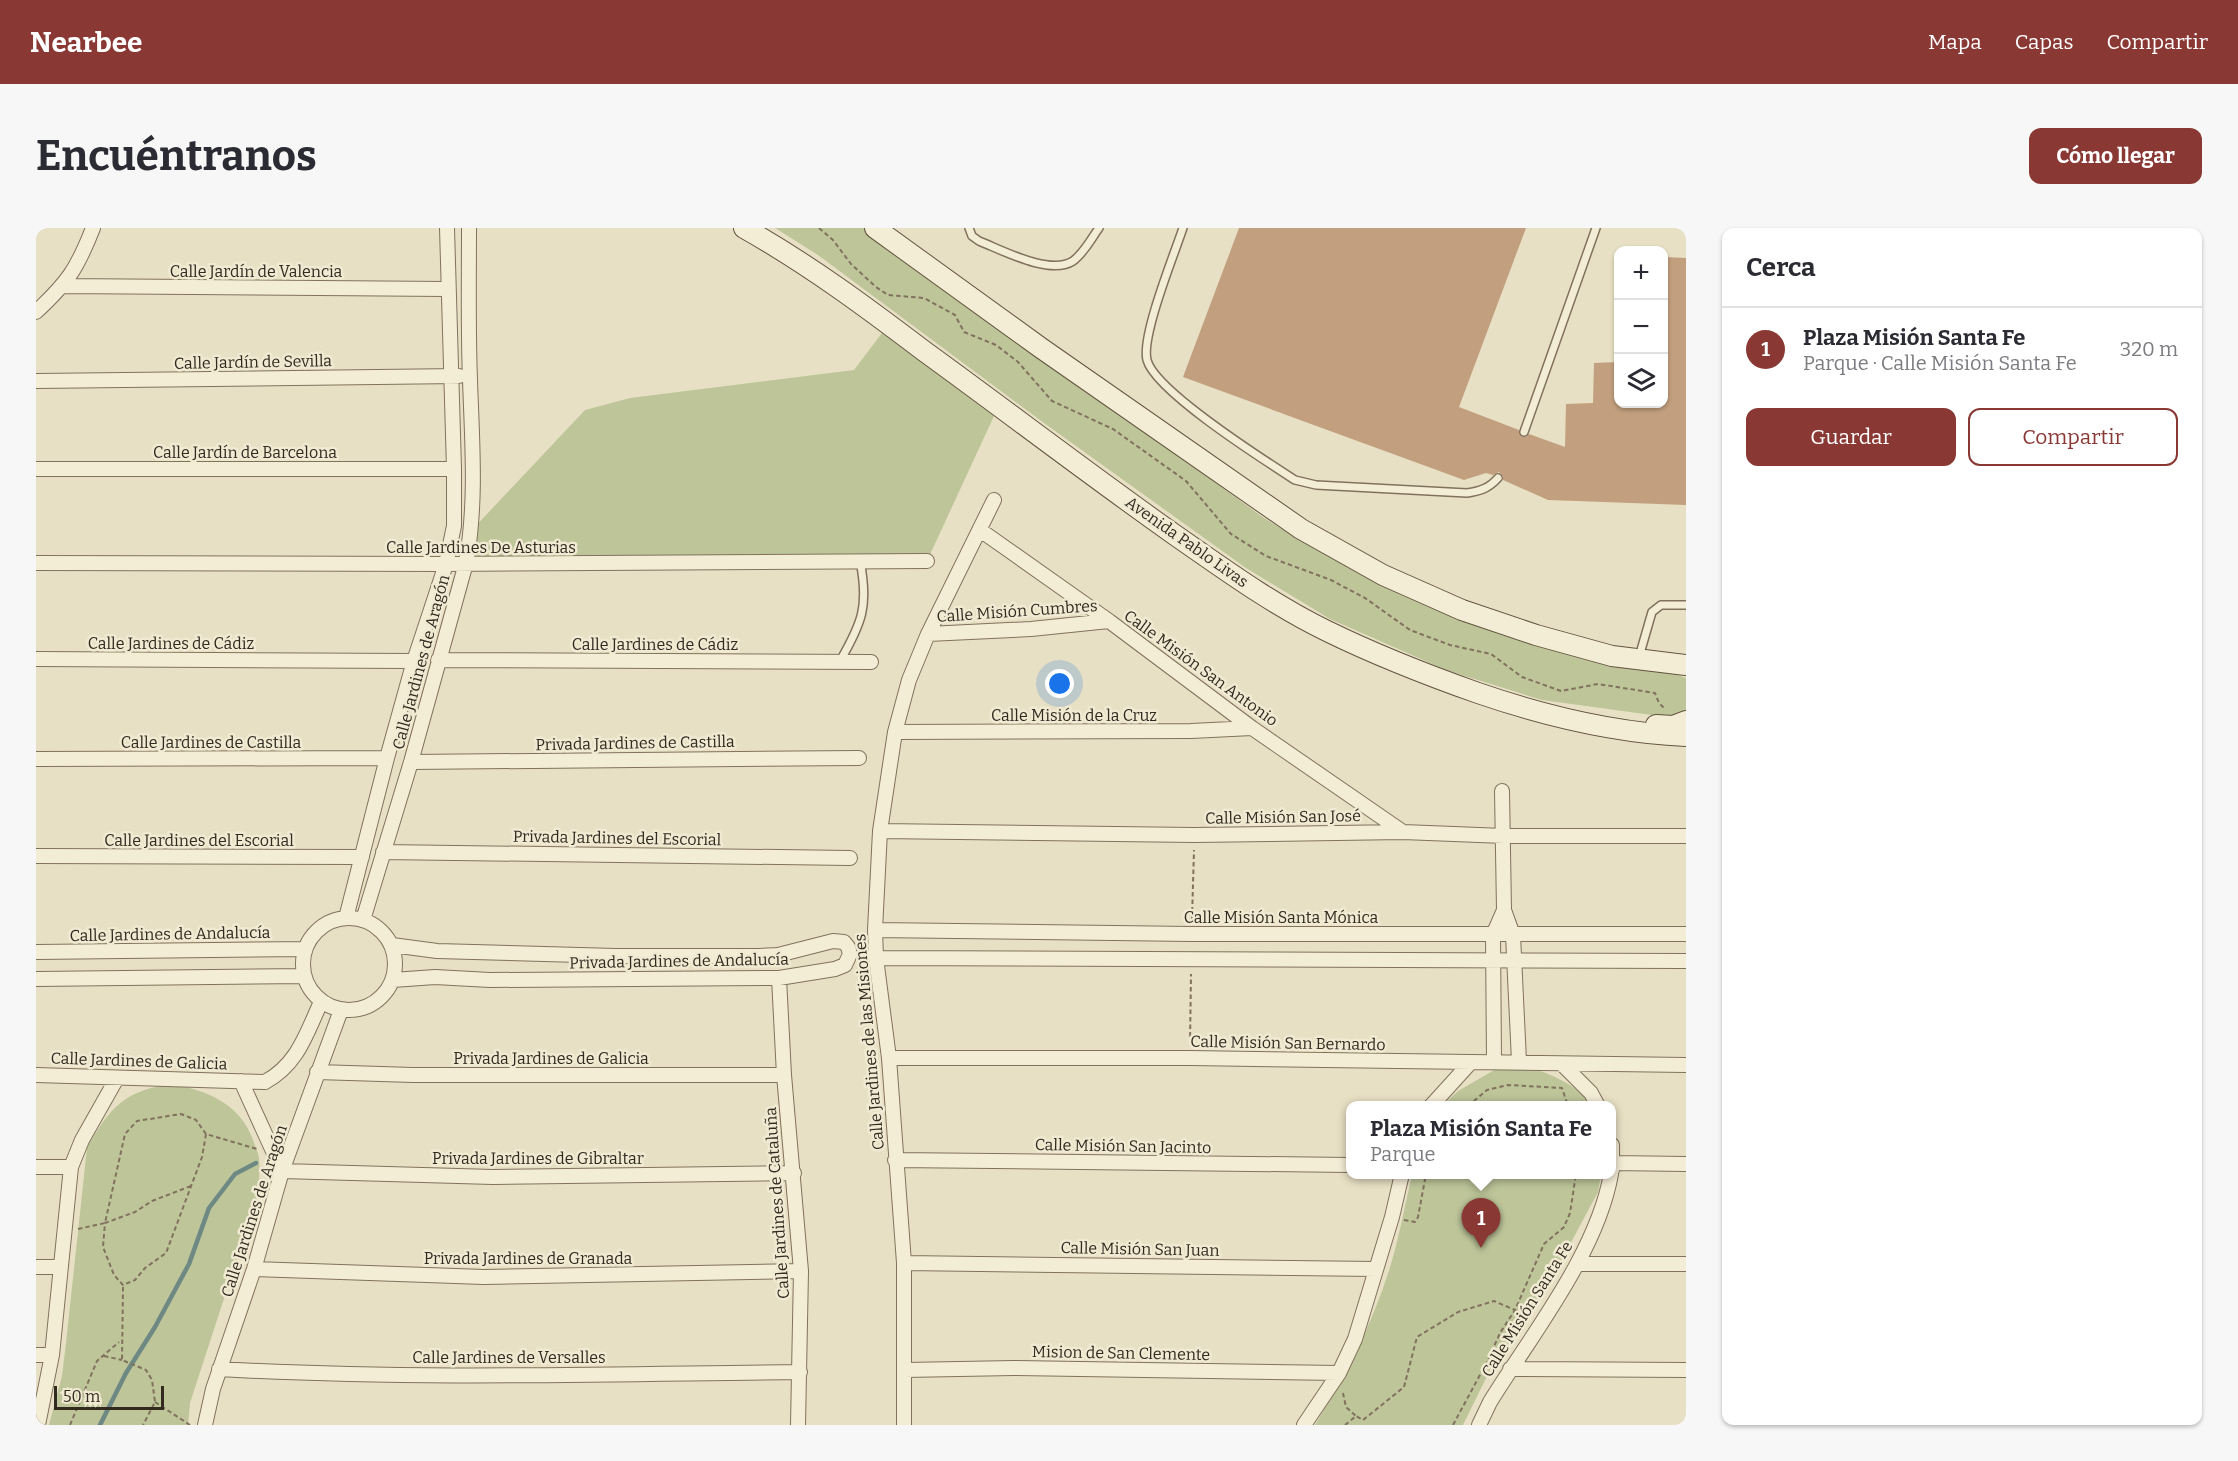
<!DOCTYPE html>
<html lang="es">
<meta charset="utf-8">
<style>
body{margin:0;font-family:Bitter,serif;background:#f7f7f7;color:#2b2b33}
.controls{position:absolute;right:18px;top:18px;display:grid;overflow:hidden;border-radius:12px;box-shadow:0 2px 4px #0004}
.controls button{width:54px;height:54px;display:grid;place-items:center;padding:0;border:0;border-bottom:2px solid #e1e1e2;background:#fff;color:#2b2b33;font:30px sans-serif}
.scale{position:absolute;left:18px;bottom:15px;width:110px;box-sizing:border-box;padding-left:6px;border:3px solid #332a1f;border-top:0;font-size:16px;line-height:21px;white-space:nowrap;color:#332a1f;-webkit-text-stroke:4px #f1ead3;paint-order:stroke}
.you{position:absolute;left:1024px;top:456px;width:21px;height:21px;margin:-15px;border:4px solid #fff;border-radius:50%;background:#1a73e8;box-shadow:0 0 0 9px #1a73e833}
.badge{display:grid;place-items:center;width:39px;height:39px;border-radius:50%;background:#893834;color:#fff;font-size:20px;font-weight:700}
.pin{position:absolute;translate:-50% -50px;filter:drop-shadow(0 2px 3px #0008)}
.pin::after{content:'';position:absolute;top:32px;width:21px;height:18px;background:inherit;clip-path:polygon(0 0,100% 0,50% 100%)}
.popup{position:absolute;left:1310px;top:873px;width:270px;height:78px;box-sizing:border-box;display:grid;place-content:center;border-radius:12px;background:#fff;filter:drop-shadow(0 2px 4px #0005);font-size:20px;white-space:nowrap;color:#7c7c81}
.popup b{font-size:22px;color:#2b2b33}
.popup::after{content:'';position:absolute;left:50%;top:100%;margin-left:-12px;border:12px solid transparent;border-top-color:#fff}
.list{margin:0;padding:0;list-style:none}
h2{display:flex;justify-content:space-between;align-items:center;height:78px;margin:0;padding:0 24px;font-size:26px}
h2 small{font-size:20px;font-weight:400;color:#7c7c81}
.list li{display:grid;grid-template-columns:39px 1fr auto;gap:18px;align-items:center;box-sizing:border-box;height:84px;padding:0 24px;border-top:2px solid #e1e1e2}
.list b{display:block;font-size:22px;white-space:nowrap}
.list p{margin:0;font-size:20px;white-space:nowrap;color:#7c7c81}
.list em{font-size:20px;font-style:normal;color:#7c7c81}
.actions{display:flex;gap:12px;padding:18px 24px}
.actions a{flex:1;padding:14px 0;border:2px solid #893834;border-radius:12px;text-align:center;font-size:21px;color:#893834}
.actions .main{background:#893834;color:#fff}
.icon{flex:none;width:33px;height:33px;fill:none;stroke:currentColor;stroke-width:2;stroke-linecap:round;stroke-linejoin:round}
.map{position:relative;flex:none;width:1650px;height:1197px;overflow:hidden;border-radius:12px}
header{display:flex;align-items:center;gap:36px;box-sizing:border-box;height:84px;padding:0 30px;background:#893834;color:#fff}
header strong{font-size:28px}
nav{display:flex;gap:33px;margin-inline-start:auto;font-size:21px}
.intro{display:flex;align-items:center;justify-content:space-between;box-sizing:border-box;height:144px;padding:0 36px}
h1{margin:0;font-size:42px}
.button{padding:15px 27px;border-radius:12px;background:#893834;color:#fff;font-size:21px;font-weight:700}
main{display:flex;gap:36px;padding:0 36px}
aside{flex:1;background:#fff;border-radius:12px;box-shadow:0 2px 4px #0004}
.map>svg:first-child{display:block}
</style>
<header>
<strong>Nearbee</strong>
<nav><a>Mapa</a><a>Capas</a><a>Compartir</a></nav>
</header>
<div class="intro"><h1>Encuéntranos</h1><a class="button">Cómo llegar</a></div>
<main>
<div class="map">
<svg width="1650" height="1197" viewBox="0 0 1650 1197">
<rect width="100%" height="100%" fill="#e8e0c4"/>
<path fill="#bdc599" d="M739,0H829L1228,290L1274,318L1367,368L1411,386L1544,430L1634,444L1650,450V484L1638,490L1506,472L1410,442L1294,391L1210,340L1008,195L782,27Z
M846,105L958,188L891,333L430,335L435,303L549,182L594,170L818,142Z
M1493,839C1514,846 1543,857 1554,877L1406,878L1422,863L1460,841Z
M137,856C172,863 204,876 217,912C219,918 222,924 223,930C224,941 223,952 223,963L154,1175L152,1197H13L26,1148L30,1115L51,920C74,879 89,862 137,856Z
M1376,947H1565L1562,964L1502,1076L1455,1140L1427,1197H1279C1310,1146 1338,1093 1355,1036C1364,1006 1369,976 1376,947Z"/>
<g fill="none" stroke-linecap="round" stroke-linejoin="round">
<path stroke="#6e8984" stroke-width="4.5" d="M64,1197L90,1145L119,1099L153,1036L173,980L199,946L220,935"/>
</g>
<path fill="#c29f7e" d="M1203,0H1490L1423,179L1483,202L1486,209H1490L1493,206L1529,219L1530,176L1557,175L1558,135L1582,134V176H1628V29L1650,30V277L1512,272L1467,252V248L1463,244L1457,247L1450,245L1428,252L1147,149Z"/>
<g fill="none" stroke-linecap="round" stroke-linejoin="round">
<g stroke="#81725d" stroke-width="10">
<path id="service" d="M933,0L936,8L943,13C966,22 1014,48 1037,33C1048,25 1055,11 1063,0
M1147,0C1138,27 1105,108 1111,132C1119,163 1228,232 1259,252L1280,257L1431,265C1445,263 1453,260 1462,250
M1488,204L1560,0
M1603,429L1616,384L1625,377H1650
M804,433C826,395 833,378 824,333"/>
</g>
<g stroke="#81725d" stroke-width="16">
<path id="minor" d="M27,58L412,61
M0,84C32,54 41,41 57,0
M0,153L423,148
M0,241H418
M944,302L1073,393L1216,500L1367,604
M0,335L410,336L891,333
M892,406L995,401L1073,393
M0,431L378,433
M402,432L835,434
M859,504L1155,503L1216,500
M0,531L351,530
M375,534L823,530
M1466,563L1468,682L1477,707L1483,833
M844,603L1158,607L1367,604L1468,608H1650
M347,624L814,630
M0,628L326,629
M267 736a46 46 0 1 1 92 0a46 46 0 1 1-92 0Z
M310,690L351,530L378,433L410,336L418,298V241L411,0
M327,692L375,534L430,335C441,274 436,213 434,152C432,101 433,50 433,0
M839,702L1156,706H1650
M356,717L401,723L580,728H722L742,727L797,713L808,714L812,719L814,726L809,737L799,741L743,750L454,752L399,749L357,752
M0,724L269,721
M840,730L1650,733
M743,750L748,847L765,1043L762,1197
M0,751L268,748
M853,830H1154L1650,837
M1458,833L1457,707L1468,682
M1527,837L1555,865L1562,878
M281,844L377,847H748
M0,847L229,854C262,836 270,806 285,774
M205,853L246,943L457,949L758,945
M1395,878L1435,834
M1576,917V942
M859,932L1314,937
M1577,935L1650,936
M0,939H35
M868,1035L1340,1041
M1541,1036H1650
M0,1039H24
M218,1041L448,1049L765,1043
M0,1127H16
M183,1141C376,1152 570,1146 764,1144
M1474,1141L1650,1142
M868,1142L978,1140L1303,1145
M2,1197L16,1127L35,939L46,912L81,850
M169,1197L177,1161L218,1041L246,943L305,782
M868,1197V1035L853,830L840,730L839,702L844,603L859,504L873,452L892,406L958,272
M1268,1197L1303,1145L1319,1111L1356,989L1366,946
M1443,1197L1454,1174C1496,1106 1561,1025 1575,946"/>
</g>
<g stroke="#635440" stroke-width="22">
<path id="secondary" d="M708,0C772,36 830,79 888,123C972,184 1054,247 1139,307C1188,341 1237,377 1291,403C1340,427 1391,447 1442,465C1509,488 1580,505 1650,508
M839,0L1005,120L1265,301L1347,347L1426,382L1500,407L1576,428L1650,437
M1620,497L1637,498L1650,493"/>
</g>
<path stroke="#81725d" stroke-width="2" stroke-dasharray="4.5 3" stroke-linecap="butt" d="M783,0L797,12L815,36L840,59L852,67L888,70L919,87L928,104L960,117L982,134L1016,173L1077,201L1150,253L1195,306L1230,328L1295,352L1329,370L1374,402L1414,417L1455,426L1486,449L1525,463L1562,456L1619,465L1623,475L1628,480
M1156,691L1158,622
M1154,816L1155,746
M1432,878L1451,862L1472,857L1526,860L1532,878
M155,958L116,973L99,984L69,995L67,1019L78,1047L87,1057L99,1052L109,1040L130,1025L166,929L170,906
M1368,992L1379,994L1382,989L1390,946
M42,1001L69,995L89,906L101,893L145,886L160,892L170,906L221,921
M87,1059L86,1132L110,1142L116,1152L119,1174L107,1197
M68,1128L86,1132
M1307,1165L1310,1179L1320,1188
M119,1174L154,1197
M34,1197L61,1133L83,1114
M1309,1197L1320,1188L1327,1192L1368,1159L1381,1109L1422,1084L1458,1073L1479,1082L1483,1089L1489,1095
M1417,1197L1452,1132L1464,1105L1479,1082L1508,1016L1528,999L1534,985L1540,946"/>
<use href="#service" stroke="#f4edd6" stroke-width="7"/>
<use href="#minor" stroke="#f4edd6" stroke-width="14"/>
<use href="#secondary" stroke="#f4edd6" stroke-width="20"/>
</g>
<g text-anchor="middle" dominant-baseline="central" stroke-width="5" stroke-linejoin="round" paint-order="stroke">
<g font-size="16" fill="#332a1f" stroke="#f1ead3">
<text x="220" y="43">Calle Jardín de Valencia</text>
<text transform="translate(217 134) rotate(-1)">Calle Jardín de Sevilla</text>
<text x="209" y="224">Calle Jardín de Barcelona</text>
<text transform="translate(1151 314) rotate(35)">Avenida Pablo Livas</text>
<text x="445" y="319">Calle Jardines De Asturias</text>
<text transform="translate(981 383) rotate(-4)">Calle Misión Cumbres</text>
<text x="135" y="415">Calle Jardines de Cádiz</text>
<text x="619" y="416">Calle Jardines de Cádiz</text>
<text transform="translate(385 434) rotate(-75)">Calle Jardines de Aragón</text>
<text transform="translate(1165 440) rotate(36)">Calle Misión San Antonio</text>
<text x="1038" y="487">Calle Misión de la Cruz</text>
<text x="175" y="514">Calle Jardines de Castilla</text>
<text transform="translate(599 515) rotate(-1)">Privada Jardines de Castilla</text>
<text transform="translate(1247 589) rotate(-1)">Calle Misión San José</text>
<text transform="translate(581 610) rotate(1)">Privada Jardines del Escorial</text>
<text x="163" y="612">Calle Jardines del Escorial</text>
<text x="1245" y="689">Calle Misión Santa Mónica</text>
<text transform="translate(134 706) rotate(-1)">Calle Jardines de Andalucía</text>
<text transform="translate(643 733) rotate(-1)">Privada Jardines de Andalucía</text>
<text transform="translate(833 814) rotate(-95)">Calle Jardines de las Misiones</text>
<text transform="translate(1252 815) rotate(1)">Calle Misión San Bernardo</text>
<text x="515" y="830">Privada Jardines de Galicia</text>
<text transform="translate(103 833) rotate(2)">Calle Jardines de Galicia</text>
<text transform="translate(1087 918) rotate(1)">Calle Misión San Jacinto</text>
<text x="502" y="930">Privada Jardines de Gibraltar</text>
<text transform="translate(741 975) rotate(-94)">Calle Jardines de Cataluña</text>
<text transform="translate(218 983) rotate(-72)">Calle Jardines de Aragón</text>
<text transform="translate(1104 1021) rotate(1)">Calle Misión San Juan</text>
<text x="492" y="1030">Privada Jardines de Granada</text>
<text transform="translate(1491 1081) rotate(-58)">Calle Misión Santa Fe</text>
<text transform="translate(1085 1125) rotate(1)">Mision de San Clemente</text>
<text x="473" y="1129">Calle Jardines de Versalles</text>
</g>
</g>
</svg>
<div class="controls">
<button>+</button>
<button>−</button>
<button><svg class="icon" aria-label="layers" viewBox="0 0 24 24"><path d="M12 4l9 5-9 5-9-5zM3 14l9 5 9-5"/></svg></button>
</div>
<div class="scale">50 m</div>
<div class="you"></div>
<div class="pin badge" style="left:1445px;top:1020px">1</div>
<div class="popup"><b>Plaza Misión Santa Fe</b>Parque</div>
</div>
<aside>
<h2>Cerca<small></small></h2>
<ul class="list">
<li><span class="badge">1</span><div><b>Plaza Misión Santa Fe</b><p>Parque · Calle Misión Santa Fe</p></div><em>320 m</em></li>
</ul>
<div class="actions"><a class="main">Guardar</a><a>Compartir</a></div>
</aside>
</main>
